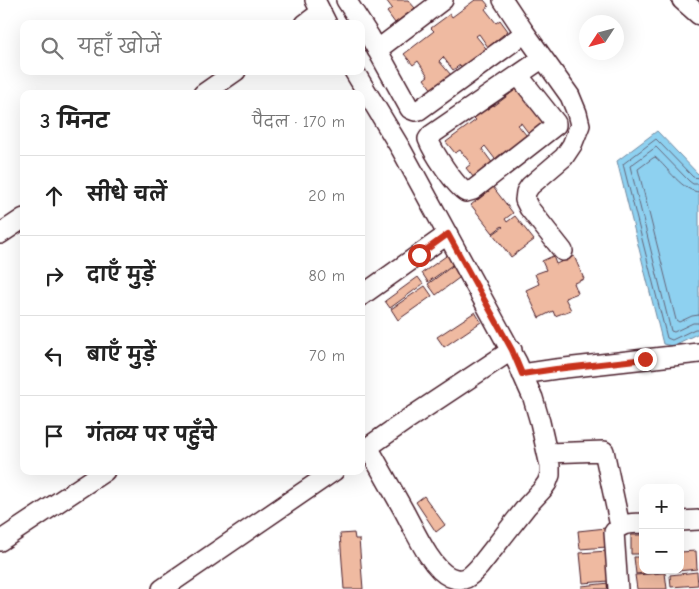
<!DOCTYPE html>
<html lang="hi">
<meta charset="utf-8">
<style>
body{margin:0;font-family:"Comic Neue","Playpen Sans Deva",sans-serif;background:#f6f6f6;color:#222}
.controls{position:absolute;right:15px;bottom:15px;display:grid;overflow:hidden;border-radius:10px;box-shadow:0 5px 20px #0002}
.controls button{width:45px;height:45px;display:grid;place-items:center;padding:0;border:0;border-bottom:1px solid #e0e0e0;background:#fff;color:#222;font:25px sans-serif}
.compass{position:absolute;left:579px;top:15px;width:45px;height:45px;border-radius:50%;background:#fff;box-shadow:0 5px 20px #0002;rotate:234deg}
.stop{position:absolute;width:15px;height:15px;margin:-11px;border:4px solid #c8321e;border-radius:50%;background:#fff}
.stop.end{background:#c8321e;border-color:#fff;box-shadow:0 1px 5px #0008}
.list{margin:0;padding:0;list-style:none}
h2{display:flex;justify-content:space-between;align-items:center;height:65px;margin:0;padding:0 20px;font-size:21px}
h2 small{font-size:16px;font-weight:400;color:#767676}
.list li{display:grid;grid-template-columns:32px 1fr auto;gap:15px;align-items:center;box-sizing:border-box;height:80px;padding:0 20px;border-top:1px solid #e0e0e0}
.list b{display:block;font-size:19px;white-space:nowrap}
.list em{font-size:16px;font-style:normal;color:#767676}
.icon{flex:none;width:28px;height:28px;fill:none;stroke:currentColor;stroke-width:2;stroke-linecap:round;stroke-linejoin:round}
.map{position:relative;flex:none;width:699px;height:589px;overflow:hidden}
.search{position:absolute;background:#fff;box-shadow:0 5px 20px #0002;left:20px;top:20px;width:345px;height:55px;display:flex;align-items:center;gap:12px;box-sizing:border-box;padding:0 18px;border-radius:10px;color:#767676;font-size:19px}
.panel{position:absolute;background:#fff;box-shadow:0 5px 20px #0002;left:20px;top:90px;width:345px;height:385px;border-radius:10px}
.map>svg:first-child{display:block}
</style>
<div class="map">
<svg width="699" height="589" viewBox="0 0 699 589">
<rect width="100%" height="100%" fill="#fff"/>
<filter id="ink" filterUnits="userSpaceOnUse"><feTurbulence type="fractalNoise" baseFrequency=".02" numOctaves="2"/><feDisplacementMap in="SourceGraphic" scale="10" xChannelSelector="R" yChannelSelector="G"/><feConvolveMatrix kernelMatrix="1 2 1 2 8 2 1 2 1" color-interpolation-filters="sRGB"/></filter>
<g filter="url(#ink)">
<path fill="#8ed1f0" stroke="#738aa1" d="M657,131L699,175V333L672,346L663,344L617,161Z"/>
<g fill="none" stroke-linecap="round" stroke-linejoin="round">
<path stroke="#65667a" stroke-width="1" d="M699,178L693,177L656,139L623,164L667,338L672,340L695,329H699
M699,184H693L689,181L656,147L630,166L671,331L674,332L693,323H699
M699,192C682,191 668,168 655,157L653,158L638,169L676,320L679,322L692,316L699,315"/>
</g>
<path fill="#efbaa1" stroke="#4a1f2b" d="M386,0H408L415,8L395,23L387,12L392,8Z
M475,0H484L489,6L485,9L496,23L500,20L508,31L488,47L479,34L476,36L489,52L465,71L460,65L453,70L443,57L439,61L451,75L432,90L424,79L428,76L418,61L413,65L404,54L434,31L431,28L450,14L452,17Z
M523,84L550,120L530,135L521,123L518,125L531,141L507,159L502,153L495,159L485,146L482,149L493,164L474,178L466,168L471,164L460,150L455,153L446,142L476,120L473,117L492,102L494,106Z
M493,187L513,213L505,219L507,222L515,216L534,240L511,257L493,234L503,227L502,226L493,233L471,205Z
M449,254L455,263L428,282L422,273Z
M553,256L556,264L574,256L584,279L574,283L578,293L565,298L571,310L555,316L553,311L539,318L526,290L539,284L535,274L546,270L542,261Z
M455,264L463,275L436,295L428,284Z
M418,277L423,284L390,308L385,301Z
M425,286L432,296L398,320L391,309Z
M475,312L481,322L444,347L437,337Z
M424,496L445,525L436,532L416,502Z
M606,528L607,547L580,549L578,531Z
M354,533L355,539H359L363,589H344L340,534Z
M631,535H643V554H631Z
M607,551L609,581L583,583L580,553Z
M696,551L697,569L669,572L668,570H680V552Z
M634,557H643V570L665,571L636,574Z
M697,572L698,585L671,587L670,575Z
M665,573L667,589H637L635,575Z
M609,583L610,589H582V586Z"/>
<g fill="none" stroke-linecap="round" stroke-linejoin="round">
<g stroke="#4a1f2b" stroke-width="22">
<path id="minor" d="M315,0L327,24
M346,0L370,37L410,109L415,111L419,110L525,33
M503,0L525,33L570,96L577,113L580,125L572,145L564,157L530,186L526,192L525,200L529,208L563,251
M682,0L699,15
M305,24L321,12
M377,50L443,0
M354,71L401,149L517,362L533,398L540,422L550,466V475L547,483L542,490L527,506L479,567C470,577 464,583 450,577C431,569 414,529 404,511C392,490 380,468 368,447
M518,75L556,123V125L473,190L466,192C455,186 433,152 428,139L431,135L543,58
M203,94L236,71
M0,234L24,218
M361,296L448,234
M522,374L556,369L699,353
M361,452L408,419L512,350
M547,453L604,451L620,526
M680,521L699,520
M0,541L105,471
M162,589L334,471
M618,589L614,532C623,522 630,524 643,523"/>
</g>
<use href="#minor" stroke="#fff" stroke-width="19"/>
</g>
</g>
<g fill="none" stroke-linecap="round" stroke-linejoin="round" filter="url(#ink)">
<path stroke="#c8321e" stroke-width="6" d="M419,255L448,234L512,350L522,374L556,369L645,359"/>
</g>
</svg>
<div class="controls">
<button>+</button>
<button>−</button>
</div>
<svg class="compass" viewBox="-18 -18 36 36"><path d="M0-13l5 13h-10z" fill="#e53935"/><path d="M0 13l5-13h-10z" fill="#767676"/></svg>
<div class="stop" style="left:419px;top:255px"></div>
<div class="stop end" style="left:645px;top:359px"></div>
<div class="search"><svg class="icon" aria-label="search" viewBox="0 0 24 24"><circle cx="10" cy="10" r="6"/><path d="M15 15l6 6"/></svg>यहाँ खोजें</div>
<section class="panel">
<h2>3 मिनट<small>पैदल · 170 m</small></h2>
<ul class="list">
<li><svg class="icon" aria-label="ahead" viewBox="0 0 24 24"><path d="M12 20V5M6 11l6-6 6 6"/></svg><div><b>सीधे चलें</b></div><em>20 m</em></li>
<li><svg class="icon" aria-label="right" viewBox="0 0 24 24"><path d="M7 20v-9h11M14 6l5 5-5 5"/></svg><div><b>दाएँ मुड़ें</b></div><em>80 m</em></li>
<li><svg class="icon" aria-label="left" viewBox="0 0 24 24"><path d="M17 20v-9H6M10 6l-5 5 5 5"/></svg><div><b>बाएँ मुड़ें</b></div><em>70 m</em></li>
<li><svg class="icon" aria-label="arrive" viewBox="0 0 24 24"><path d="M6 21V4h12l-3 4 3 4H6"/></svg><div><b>गंतव्य पर पहुँचे</b></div></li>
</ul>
</section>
</div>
